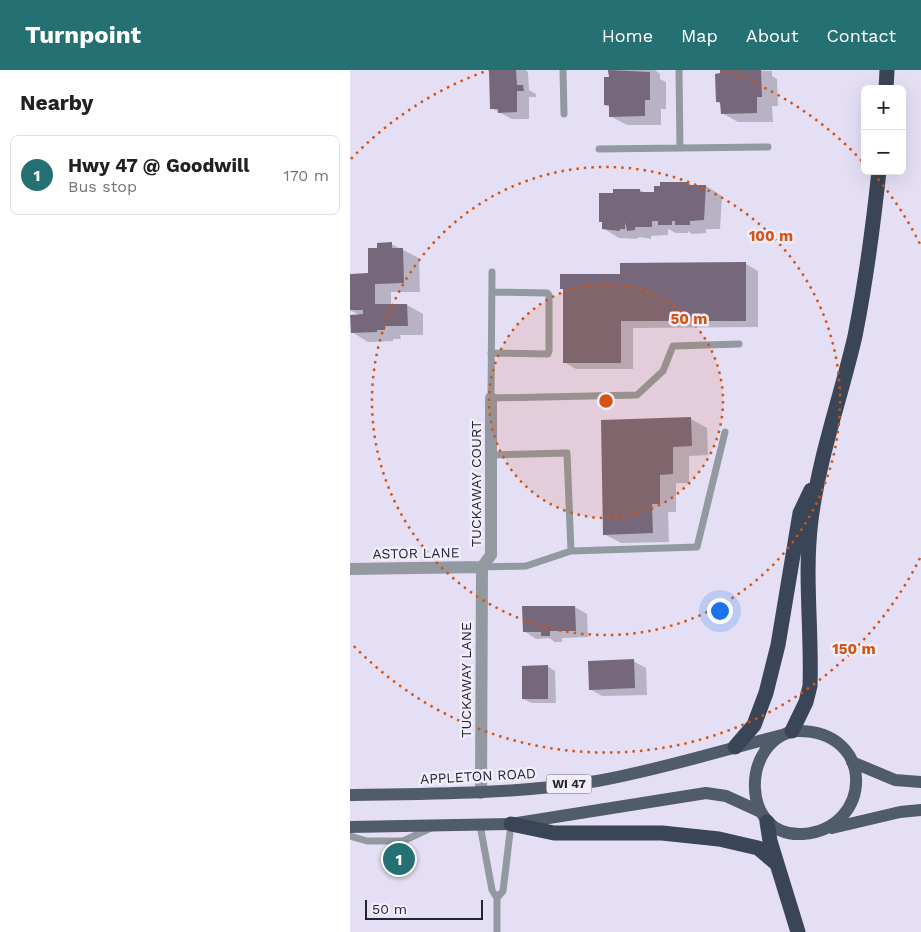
<!DOCTYPE html>
<meta charset="utf-8">
<style>
body{margin:0;font-family:"Work Sans",sans-serif;background:#f6f6f6;color:#202124}
.controls{position:absolute;right:15px;top:15px;display:grid;overflow:hidden;border-radius:8px;box-shadow:0 5px 20px #0002}
.controls button{width:45px;height:45px;display:grid;place-items:center;padding:0;border:0;border-bottom:1px solid #e0e0e0;background:#fff;color:#202124;font:25px sans-serif}
.scale{position:absolute;left:15px;bottom:12px;width:118px;box-sizing:border-box;padding-left:5px;border:2px solid #26242d;border-top:0;font-size:14px;line-height:18px;white-space:nowrap;color:#26242d;-webkit-text-stroke:4px #f1edfc;paint-order:stroke}
.you{position:absolute;left:369px;top:540px;width:18px;height:18px;margin:-12px;border:4px solid #fff;border-radius:50%;background:#1a73e8;box-shadow:0 0 0 8px #1a73e833}
.badge{display:grid;place-items:center;width:32px;height:32px;border-radius:50%;background:#257073;color:#fff;font-size:16px;font-weight:700}
.pin{position:absolute;translate:-50% -50%;border:2px solid #fff;box-shadow:0 1px 5px #0006}
.list{margin:0;padding:0;list-style:none}
h2{display:flex;justify-content:space-between;align-items:center;height:65px;margin:0;padding:0 20px;font-size:21px}
h2 small{font-size:16px;font-weight:400;color:#757577}
.list li{display:grid;grid-template-columns:32px 1fr auto;gap:15px;align-items:center;box-sizing:border-box;height:80px;margin:0 10px 10px;padding:0 10px;border:1px solid #e0e0e0;border-radius:8px}
.list b{display:block;font-size:19px;white-space:nowrap}
.list p{margin:0;font-size:16px;white-space:nowrap;color:#757577}
.list em{font-size:16px;font-style:normal;color:#757577}
.map{position:relative;flex:none;width:571px;height:862px;overflow:hidden}
header{display:flex;align-items:center;gap:30px;box-sizing:border-box;height:70px;padding:0 25px;background:#257073;color:#fff}
header strong{font-size:24px}
nav{display:flex;gap:28px;margin-inline-start:auto;font-size:18px}
main{display:flex}
aside{flex:1;background:#fff}
.map>svg:first-child{display:block}
</style>
<header>
<strong>Turnpoint</strong>
<nav><a>Home</a><a>Map</a><a>About</a><a>Contact</a></nav>
</header>
<main>
<aside>
<h2>Nearby<small></small></h2>
<ul class="list">
<li><span class="badge">1</span><div><b>Hwy 47 @ Goodwill</b><p>Bus stop</p></div><em>170 m</em></li>
</ul>
</aside>
<div class="map">
<svg width="571" height="862" viewBox="0 0 571 862">
<rect width="100%" height="100%" fill="#e5dff6"/>
<path fill="#0003" d="M140,0H175L178,2L179,20L186,24V27H179V49H162L141,38Z
M258,0H305L310,4V9L316,12V39H311V55H277L260,46V38L255,35L260,8Z
M371,0L422,1V6L427,9L428,36H422L423,52H388L372,43V34L367,32Z
M339,113L345,117L356,116L372,126L370,159H356V163L342,164L338,161V163H326L318,159V165L301,166V169L290,167L286,169L269,168L253,158V153L251,151L264,124L290,120L295,123H305Z
M41,174L69,188L70,222H41V235H57L73,244V265H50L51,269H43V271L18,272L2,262L11,246L0,240V205H20L29,179Z
M271,194H396L408,201V257L283,258V299H226L214,292V219L211,218L271,205Z
M341,349L357,358L358,385L339,386V413H326V442H318L319,472L271,473L254,464Z
M225,537L237,544L238,567L212,568V572H205L199,568L186,569L174,561Z
M283,591L296,598L297,625L252,626L240,619Z
M197,596L205,601L206,633H182L173,629Z
M56,785L59,788V794L44,792Z"/>
<path fill="#76687a" d="M139,0H166L167,15H173L174,21H167V42L148,43V39H140Z
M258,0L300,2V30H295V46L259,47V35H254V7H259Z
M370,0H411L412,27H407V43L371,44L370,32H366L365,4L370,3Z
M310,112H339V115H356L354,150L340,151V155H325V151H322V155H308V151H302V157H285V160L277,161L275,152V159H270V161L252,159V152H249V123H263V119H290V122H304V116H310Z
M42,172V178H53L54,213L25,214V234H57L58,256H35V260H27V262L1,263L0,245L13,244V240H0V204L18,203V178H27V173Z
M396,192V251H271V293H213V219H210V204H270V193Z
M341,347L342,376L323,377V404L310,405V434H302L303,463L253,465L251,350Z
M172,536H225L226,561H200V566H191V562H173Z
M284,589L285,618L239,620L238,591Z
M198,595V629H172V596Z
M43,784H56V793H43Z"/>
<g fill="none" stroke-linecap="round" stroke-linejoin="round">
<path stroke="#9299a1" stroke-width="7" d="M213,0L214,44
M329,0L330,78
M249,79L418,77
M142,202L141,328L287,325L313,301L323,276L389,274
M141,283L198,284L199,281V225L197,223L142,222
M142,385L217,383L221,481
M132,497L176,496L221,481L347,477L375,362
M130,755L142,820L147,828V862
M0,766L17,771H53L81,758
M147,828L153,821L161,754"/>
<path stroke="#9299a1" stroke-width="12" d="M132,497L141,485V328
M0,499L132,497
M131,723L132,497"/>
<path stroke="#515c6b" stroke-width="12" d="M446,661C527,659 523,759 453,764C389,768 391,669 446,661Z
M502,692L545,710L571,712
M0,725C83,724 165,724 247,711C309,700 370,681 432,665
M0,757L161,754L356,723L376,726L411,742
M482,758L550,742L571,740"/>
<path stroke="#3a4657" stroke-width="15" d="M536,19L537,0
M442,661L456,632L460,616C462,560 454,506 461,450C469,387 491,327 505,266C516,211 523,157 529,101
M385,677L404,655L416,623L428,575L450,443L461,420
M417,752L420,771L448,862
M161,754L204,763H312L369,769L408,778L427,794"/>
</g>
<circle cx="256" cy="331" r="117" fill="#d5540f" fill-opacity=".12"/>
<g fill="none" stroke="#d5540f" stroke-width="2.5" stroke-dasharray="2.5 5">
<circle cx="256" cy="331" r="117"/>
<circle cx="256" cy="331" r="234"/>
<path d="M570 488A351 351 0 0 1 1 573M1 89A351 351 0 0 1 139 0M373 0A351 351 0 0 1 513 92M523 103A351 351 0 0 1 570 174"/>
</g>
<g text-anchor="middle" dominant-baseline="central" stroke-width="5" stroke-linejoin="round" paint-order="stroke">
<rect fill="#f1edfc" stroke="#63606b" stroke-width="1" x="196.5" y="704.5" width="45" height="19" rx="4"/>
<g font-size="12" font-weight="bold" fill="#26242d">
<text x="219" y="714">WI 47</text>
</g>
<g font-size="14" fill="#26242d" stroke="#f1edfc">
<text transform="translate(126 414) rotate(-90)">TUCKAWAY COURT</text>
<text transform="translate(66 483) rotate(-1)">ASTOR LANE</text>
<text transform="translate(116 610) rotate(-90)">TUCKAWAY LANE</text>
<text transform="translate(128 706) rotate(-3)">APPLETON ROAD</text>
</g>
</g>
<circle cx="256" cy="331" r="8" fill="#d5540f" stroke="#f1edfc" stroke-width="2.5"/>
<g font-size="15" text-anchor="middle" font-weight="bold" fill="#d5540f" stroke="#f1edfc" stroke-width="5" stroke-linejoin="round" paint-order="stroke">
<text x="421" y="171">100 m</text>
<text x="339" y="254">50 m</text>
<text x="504" y="584">150 m</text>
</g>
</svg>
<div class="controls">
<button>+</button>
<button>−</button>
</div>
<div class="scale">50 m</div>
<div class="you"></div>
<div class="pin badge" style="left:49px;top:789px">1</div>
</div>
</main>
